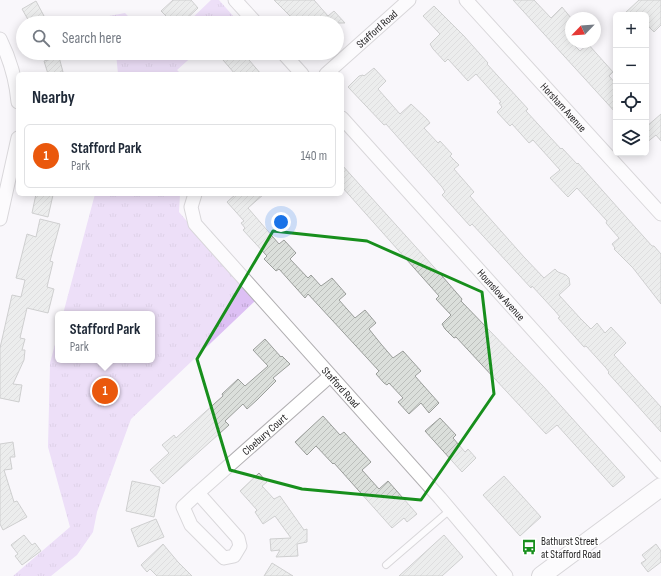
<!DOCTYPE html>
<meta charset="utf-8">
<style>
body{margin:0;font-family:"Sofia Sans Condensed",sans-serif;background:#f6f6f7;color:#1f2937}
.controls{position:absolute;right:12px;top:12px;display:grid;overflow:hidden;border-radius:6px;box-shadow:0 2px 10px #0003}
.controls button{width:36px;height:36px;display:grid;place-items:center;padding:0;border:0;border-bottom:1px solid #e0e1e3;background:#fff;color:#1f2937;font:20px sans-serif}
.compass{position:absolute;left:565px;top:12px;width:36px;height:36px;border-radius:50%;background:#fff;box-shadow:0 2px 10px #0003;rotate:245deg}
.you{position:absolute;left:281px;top:222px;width:14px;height:14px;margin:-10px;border:3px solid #fff;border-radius:50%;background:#1a73e8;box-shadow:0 0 0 6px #1a73e833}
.badge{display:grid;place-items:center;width:26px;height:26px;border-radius:50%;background:#ea580c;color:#fff;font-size:13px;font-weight:700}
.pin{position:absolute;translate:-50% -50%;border:2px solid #fff;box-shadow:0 1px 4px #0006}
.popup{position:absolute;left:55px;top:311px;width:100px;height:52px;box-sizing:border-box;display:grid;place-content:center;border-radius:6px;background:#fff;filter:drop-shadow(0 1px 3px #0005);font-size:13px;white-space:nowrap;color:#747a83}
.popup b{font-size:15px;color:#1f2937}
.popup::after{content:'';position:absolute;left:50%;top:100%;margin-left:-8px;border:8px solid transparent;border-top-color:#fff}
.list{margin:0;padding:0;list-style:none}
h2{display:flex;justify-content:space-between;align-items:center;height:52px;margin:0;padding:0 16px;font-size:17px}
h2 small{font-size:13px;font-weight:400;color:#747a83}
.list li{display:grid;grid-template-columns:26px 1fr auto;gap:12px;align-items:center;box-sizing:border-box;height:64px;margin:0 8px 8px;padding:0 8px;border:1px solid #e0e1e3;border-radius:6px}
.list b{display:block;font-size:15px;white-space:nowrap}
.list p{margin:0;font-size:13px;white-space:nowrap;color:#747a83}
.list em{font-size:13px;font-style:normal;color:#747a83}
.icon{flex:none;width:22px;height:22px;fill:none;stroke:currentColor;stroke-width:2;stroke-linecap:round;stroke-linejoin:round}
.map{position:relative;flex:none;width:661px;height:576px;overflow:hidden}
.search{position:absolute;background:#fff;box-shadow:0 2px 10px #0003;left:16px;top:16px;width:328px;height:44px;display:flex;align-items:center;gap:10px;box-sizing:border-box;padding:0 14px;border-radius:22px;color:#747a83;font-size:15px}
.panel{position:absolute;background:#fff;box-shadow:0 2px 10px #0003;left:16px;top:72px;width:328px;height:124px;border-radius:6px}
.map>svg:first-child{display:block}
</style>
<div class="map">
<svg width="661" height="576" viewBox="0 0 661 576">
<defs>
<pattern id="park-tufts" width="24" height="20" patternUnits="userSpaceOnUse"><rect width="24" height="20" fill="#ddc0f4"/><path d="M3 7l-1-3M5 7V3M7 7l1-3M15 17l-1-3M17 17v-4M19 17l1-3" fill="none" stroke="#bea5d1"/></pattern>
<pattern id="building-hatch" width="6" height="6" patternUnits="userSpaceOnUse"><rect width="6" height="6" fill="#dbdfdb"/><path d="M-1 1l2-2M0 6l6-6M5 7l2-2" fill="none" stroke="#bcbfbc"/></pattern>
</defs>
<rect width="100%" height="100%" fill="#f9f7fb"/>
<path fill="url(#park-tufts)" d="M211,0H219L234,17L228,23H187Z
M125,13L135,23H110L109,16Z
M116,53H196L177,70L181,74H118Z
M95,194H180L179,212L255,301L131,419L97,512L93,532L77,555L51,576H13L70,527L48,447L50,363L58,333V360H152V314H63Z"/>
<path fill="url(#building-hatch)" stroke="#9a9d9a" d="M173,0H191L198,8L182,23H173L161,11Z
M274,0H314L328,16L334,11L345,23H297Z
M513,0H534L551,18L562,7L571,18V42L580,51L588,44L613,72L609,76L616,84V113Z
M639,0H661V25L654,32L649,27L646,15L625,13Z
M36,1L44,16L30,23L22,9Z
M434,6L464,36L488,63L487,64L528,109L526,111L561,149L562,148L577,164L578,163L652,246H654L661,254V304L633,268L614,249L615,248L612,244L619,238L606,223L607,221L577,188L568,197L550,178L560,170L533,140L529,143L512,124L510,126L497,112L502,107L499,103L501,102L476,74L468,81L448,59L445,62L433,49L430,44L440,34L423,16Z
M217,53H243L261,74H235Z
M59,57L63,72L48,74L44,61Z
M374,68L386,81L378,89L400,114L411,104L427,119L430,123L424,128L438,143L440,141L452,154L450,156L459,165L454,169L474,192L470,196L524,257L544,278L555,269L558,272L566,275L569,278L570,285L559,295L580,318L591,329L597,323L605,333L611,327L626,343L614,355L661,407V432L608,373L609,372L606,368L586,346L584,347L558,318L560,317L555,311L532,286L531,288L472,224L470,226L442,195L445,192L442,187L386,124L384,125L348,87L359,76L363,75L364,76Z
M661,114V141L656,135L646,143V127Z
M342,165L442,276L462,299L461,301L543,386L625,477L613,487L557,425L546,434L456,337L454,338L445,329L442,324L451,315L436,299L439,296L342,187Z
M36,194L53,195L48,217L32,213Z
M236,194H264L248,208L279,244L284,240L296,253L290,259L308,278L311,275L321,286L332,278L346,294L339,300L355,318L365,310L376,323L369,329L381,344L393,358L403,351L421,371L415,376L439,403L429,413L421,403L409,414L398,402L403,398L389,383L387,385L384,383L376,374L379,371L308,294L305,298L279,269L276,271L264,259L267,256L243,230L245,228L241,223L244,221L227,202Z
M40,219L60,224L50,261L53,262L47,287L54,289L48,313L27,308L20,338L25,339L22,350H25L24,360L13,384L22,385L19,402L0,398V348L12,295L21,297L25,280L16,278L27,234L36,237Z
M265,339L281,357L282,356L290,364L273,378L276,381L257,400L247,409L243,404L225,421L229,425L163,484L150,470L169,453L162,445L174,435L176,438L223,396L222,394L238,379L245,386L268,366L253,350Z
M323,416L340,435L344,432L371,462L362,470L379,489L388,481L417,514L407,522L404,518L392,528L334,463L333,464L316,446L307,455L295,442Z
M440,418L456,435L453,438L465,452L468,449L476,458L462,472L425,431Z
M13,442L15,457H10L12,469L4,470L14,502L17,501L27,517L3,530L0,524V444Z
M259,473L267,482L262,486L274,499L280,496L304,530L307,529V542L297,544L298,556L276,557L280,550L271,551L270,539L291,538L275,516L263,524L255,512L257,510L240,491Z
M504,476L541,517L520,536L483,495Z
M132,481L160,487L154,517L126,511Z
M156,519L164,537L138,547L131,529Z
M24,535L32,545L35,543L41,551L22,565L15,556L18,554L11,545Z
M444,535L463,557L442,576H399Z
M163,544L178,562L192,576H157L150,569L147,572L141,565Z
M656,544L661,551V562L648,572L641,563L646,560L642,555Z
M272,563L293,576H264Z"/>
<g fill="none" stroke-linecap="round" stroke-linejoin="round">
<g stroke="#b1afb2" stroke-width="8">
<path id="service" d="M386,565L450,510"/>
</g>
<g stroke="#b1afb2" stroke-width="15">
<g id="minor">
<path d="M235,0L256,23"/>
<path id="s1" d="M466,0L661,214"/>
<path d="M0,39C10,59 16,80 18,102"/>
<path d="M283,53L302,74"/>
<path id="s2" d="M326,74L409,0"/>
<path id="s3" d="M342,118L661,472"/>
<path id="s4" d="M195,194L191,207L195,224L440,498L506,576"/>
<path d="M0,219L18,138"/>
<path id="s5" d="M198,493L238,538L240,546L234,556L224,558L191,525L183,507L198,493L330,376"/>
</g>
</g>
<g stroke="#b1afb2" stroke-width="20">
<path id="secondary" d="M541,576L661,487"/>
</g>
<use href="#service" stroke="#fff" stroke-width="6"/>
<use href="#minor" stroke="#fff" stroke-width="13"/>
<use href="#secondary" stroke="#fff" stroke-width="18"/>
</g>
<path d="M0 0H661V576H0ZM273,231L367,241L482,292L494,394L421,500L302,489L230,470L197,359Z" fill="#f9f7fb" fill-opacity=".55" fill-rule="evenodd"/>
<path fill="none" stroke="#178f1c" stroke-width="3" stroke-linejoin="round" d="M273,231L367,241L482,292L494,394L421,500L302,489L230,470L197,359Z"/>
<defs>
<g id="bus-bare" transform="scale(1.2)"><path d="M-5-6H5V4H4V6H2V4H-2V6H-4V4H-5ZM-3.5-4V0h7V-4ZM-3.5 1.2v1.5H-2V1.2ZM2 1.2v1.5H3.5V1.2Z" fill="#178f1c" stroke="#fff" stroke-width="2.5" paint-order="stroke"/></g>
</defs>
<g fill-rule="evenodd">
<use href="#bus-bare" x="529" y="547"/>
</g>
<g text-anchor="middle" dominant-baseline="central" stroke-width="3" stroke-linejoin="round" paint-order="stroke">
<g font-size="11" fill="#242324" stroke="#fff">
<text stroke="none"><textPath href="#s2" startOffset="68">Stafford Road</textPath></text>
<text stroke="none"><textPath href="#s1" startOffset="145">Horsham Avenue</textPath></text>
<text stroke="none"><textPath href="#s3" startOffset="238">Hounslow Avenue</textPath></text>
<text stroke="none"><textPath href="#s4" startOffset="250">Stafford Road</textPath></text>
<text stroke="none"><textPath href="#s5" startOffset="266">Cloebury Court</textPath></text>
</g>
<g font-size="11" fill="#242324" stroke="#fff" text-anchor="start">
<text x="541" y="541">Bathurst Street<tspan x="541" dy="13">at Stafford Road</tspan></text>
</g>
</g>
</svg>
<div class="controls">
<button>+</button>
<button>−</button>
<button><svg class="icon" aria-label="locate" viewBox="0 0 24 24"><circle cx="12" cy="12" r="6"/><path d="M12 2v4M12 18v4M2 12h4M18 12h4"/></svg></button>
<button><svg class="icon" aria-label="layers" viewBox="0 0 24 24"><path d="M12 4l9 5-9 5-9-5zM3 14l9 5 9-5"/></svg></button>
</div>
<svg class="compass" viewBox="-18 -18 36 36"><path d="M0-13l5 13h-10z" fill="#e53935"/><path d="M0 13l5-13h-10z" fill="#747a83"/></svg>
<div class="you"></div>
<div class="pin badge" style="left:105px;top:391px">1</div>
<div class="popup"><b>Stafford Park</b>Park</div>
<div class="search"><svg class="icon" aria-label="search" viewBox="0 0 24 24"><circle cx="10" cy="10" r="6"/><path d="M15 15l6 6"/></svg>Search here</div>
<section class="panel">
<h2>Nearby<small></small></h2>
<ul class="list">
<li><span class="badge">1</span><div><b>Stafford Park</b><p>Park</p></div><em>140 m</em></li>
</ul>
</section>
</div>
